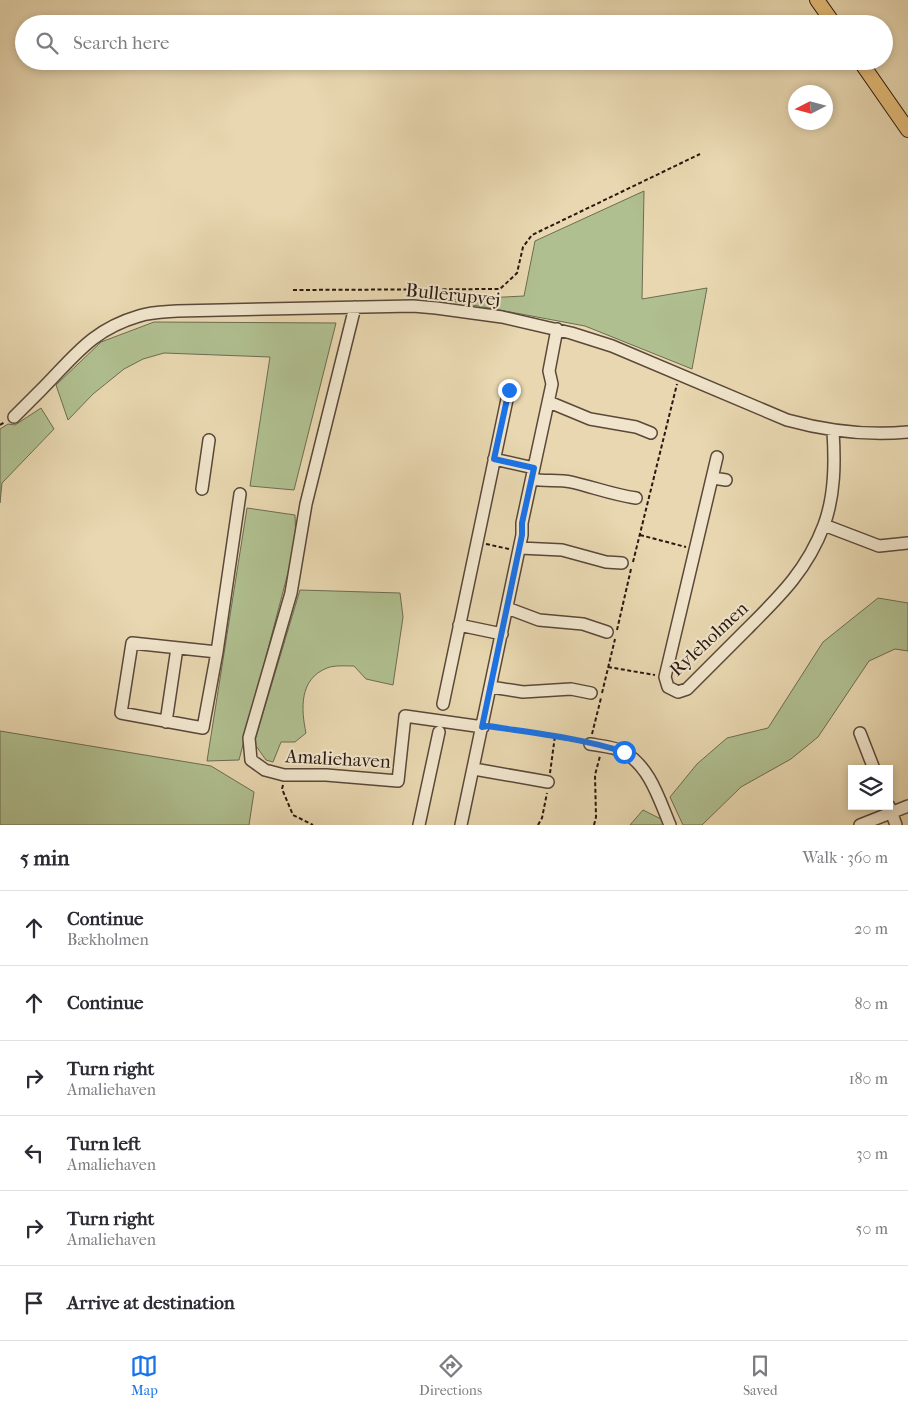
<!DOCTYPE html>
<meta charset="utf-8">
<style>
body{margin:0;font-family:"IM FELL French Canon",serif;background:#f7f7f7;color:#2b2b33}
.controls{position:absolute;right:15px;bottom:15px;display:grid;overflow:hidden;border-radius:0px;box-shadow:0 2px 8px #0003}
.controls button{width:45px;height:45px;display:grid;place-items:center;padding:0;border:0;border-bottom:1px solid #e1e1e2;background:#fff;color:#2b2b33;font:25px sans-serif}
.compass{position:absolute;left:788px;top:85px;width:45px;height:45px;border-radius:50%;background:#fff;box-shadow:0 2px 8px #0003;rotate:264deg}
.stop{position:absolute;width:15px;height:15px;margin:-11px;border:4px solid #1a73e8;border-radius:50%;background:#fff}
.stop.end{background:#1a73e8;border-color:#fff;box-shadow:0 1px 5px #0008}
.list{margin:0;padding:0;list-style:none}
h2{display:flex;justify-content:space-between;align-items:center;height:65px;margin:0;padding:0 20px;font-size:21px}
h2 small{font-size:16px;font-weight:400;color:#7c7c81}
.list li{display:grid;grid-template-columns:32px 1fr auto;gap:15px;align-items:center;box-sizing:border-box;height:75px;padding:0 20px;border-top:1px solid #e1e1e2}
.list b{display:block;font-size:19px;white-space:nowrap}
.list p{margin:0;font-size:16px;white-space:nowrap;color:#7c7c81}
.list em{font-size:16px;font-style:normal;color:#7c7c81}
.icon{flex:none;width:28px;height:28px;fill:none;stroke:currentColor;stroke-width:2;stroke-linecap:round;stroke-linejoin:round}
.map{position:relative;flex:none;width:908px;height:825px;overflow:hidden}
.search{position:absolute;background:#fff;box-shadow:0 2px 8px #0003;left:15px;right:15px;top:15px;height:55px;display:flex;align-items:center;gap:12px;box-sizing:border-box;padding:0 18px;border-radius:28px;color:#7c7c81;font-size:19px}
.sheet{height:515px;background:#fff}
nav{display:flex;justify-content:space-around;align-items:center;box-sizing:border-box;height:70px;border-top:1px solid #e1e1e2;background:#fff;font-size:14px;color:#7c7c81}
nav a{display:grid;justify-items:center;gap:2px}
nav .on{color:#1a73e8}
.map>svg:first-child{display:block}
</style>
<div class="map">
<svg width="908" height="825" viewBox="0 0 908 825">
<rect width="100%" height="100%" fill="#e8d7b0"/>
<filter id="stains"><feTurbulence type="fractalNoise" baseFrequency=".004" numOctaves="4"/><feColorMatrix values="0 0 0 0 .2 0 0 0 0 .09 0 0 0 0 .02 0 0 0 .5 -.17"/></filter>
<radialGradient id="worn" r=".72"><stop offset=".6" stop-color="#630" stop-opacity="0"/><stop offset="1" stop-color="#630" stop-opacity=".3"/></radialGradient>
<path fill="#b0bf90" stroke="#6d6c50" d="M644,191L642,299L707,288L692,369L585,326L446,300L524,296L535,241Z
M154,322L336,323L294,490L250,486L270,357L164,353L143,359L124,369L93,394L68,420L56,385L101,342Z
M41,408L54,429L2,483L0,503V429L8,424L15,425Z
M247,508L295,515L296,542L239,760L207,761Z
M300,590L400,593L403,617L393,685L366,679L354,666C346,666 334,665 327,668C299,679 301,709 306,733L295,742H281L273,762L266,760L254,743Z
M878,598L908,603V651L895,649L869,661L818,737L791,759L741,787L702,825H683L670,797L697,764L727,738L768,728L823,642Z
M0,731L211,766L254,792L249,825H0Z
M643,810L661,819L664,825H630Z"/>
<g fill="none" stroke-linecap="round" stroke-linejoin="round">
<g stroke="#5a4839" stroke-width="14">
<path id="minor" d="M355,307L306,504L291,593L249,738L251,760L265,770L284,775H326L398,781L405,716L483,727
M549,402L590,419L636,427L651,433
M14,417C23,408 32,399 41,390C74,357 91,330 139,316C151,312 164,312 177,311L413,306L436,308L502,317L571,333L612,346L787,420C827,431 867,436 908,432
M717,457L665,677L668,687L678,692L687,689C707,669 727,649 747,629C780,596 807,570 824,525C835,495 835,462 833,431
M494,459L534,468
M713,478L726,480
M532,479C545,482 558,479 571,482C593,487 614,495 636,498
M202,489L209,440
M824,525L879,546L908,543
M520,548L562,550L606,562L622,563
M507,608L539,620L583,624L607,632
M459,625L502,634
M217,652L203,728L121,713L132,643L217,652L240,494
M491,687L523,692L571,689L591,693
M443,704L509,390
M166,722L177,648
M860,733L874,769
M590,744C601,746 615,747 624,752C650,767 659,799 670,825
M474,769L548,782
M889,806L896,825
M419,825L439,732
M461,825L522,535V523L552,384L549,371L557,329
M860,825L908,806"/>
</g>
<g stroke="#2a1811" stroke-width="16">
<path id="major" d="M817,0L834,24
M860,61L908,130"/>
</g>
<path stroke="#2a1811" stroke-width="2" stroke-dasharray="4 2.5" stroke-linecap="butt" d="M293,290L500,289L517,273L523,247L532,235L700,154
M0,425L5,422
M640,535L686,547
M486,544L509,549
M633,562L677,384
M617,630L631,569
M608,667L655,675
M602,693L615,639
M494,727L580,742
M592,734L601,698
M550,773L555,736
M283,785L282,789L293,815L313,825
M538,825L542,818L547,793
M594,825L596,817L595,775L600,756"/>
<use href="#minor" stroke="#f0e5cc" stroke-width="11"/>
<use href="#major" stroke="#e4bc78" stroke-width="14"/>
</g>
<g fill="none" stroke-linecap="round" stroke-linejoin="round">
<path stroke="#1a73e8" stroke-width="6" d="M509,390L494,459L534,468L522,523V535L482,727L488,726C534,733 581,738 624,752"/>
</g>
<g text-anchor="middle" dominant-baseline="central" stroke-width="4" stroke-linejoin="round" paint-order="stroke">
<g font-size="19" fill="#2a1811" stroke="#f0e5cc">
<text transform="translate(453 295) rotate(6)">Bullerupvej</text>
<text transform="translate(709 639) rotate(-43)">Ryleholmen</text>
<text transform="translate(338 759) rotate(3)">Amaliehaven</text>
</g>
</g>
<rect width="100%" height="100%" filter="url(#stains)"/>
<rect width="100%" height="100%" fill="url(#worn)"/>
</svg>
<div class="controls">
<button><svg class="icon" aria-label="layers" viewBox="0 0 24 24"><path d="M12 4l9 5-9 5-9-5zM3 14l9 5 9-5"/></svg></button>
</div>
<svg class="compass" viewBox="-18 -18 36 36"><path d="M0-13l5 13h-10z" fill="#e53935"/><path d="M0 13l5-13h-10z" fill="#7c7c81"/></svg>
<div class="stop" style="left:624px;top:752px"></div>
<div class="stop end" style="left:509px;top:390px"></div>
<div class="search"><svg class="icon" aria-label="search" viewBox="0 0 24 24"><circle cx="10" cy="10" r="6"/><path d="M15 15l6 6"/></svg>Search here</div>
</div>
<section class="sheet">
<h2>5 min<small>Walk · 360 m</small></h2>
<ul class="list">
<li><svg class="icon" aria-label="ahead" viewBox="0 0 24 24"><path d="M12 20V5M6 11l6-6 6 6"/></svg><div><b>Continue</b><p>Bækholmen</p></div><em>20 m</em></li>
<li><svg class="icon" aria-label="ahead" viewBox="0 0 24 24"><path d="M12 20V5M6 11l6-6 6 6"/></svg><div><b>Continue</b></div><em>80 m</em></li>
<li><svg class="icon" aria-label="right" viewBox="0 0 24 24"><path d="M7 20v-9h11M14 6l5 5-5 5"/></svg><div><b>Turn right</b><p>Amaliehaven</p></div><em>180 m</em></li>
<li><svg class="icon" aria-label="left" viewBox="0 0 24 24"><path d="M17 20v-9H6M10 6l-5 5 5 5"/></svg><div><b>Turn left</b><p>Amaliehaven</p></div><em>30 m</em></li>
<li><svg class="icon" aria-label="right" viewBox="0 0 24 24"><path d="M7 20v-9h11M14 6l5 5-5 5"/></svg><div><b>Turn right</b><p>Amaliehaven</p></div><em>50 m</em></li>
<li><svg class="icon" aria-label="arrive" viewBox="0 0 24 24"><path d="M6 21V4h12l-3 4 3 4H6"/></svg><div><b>Arrive at destination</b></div></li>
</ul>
</section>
<nav>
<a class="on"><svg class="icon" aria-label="map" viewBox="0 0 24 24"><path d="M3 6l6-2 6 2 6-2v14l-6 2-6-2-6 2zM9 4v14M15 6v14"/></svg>Map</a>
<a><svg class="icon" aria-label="directions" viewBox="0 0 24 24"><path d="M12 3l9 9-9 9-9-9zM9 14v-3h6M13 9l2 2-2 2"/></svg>Directions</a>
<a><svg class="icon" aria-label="saved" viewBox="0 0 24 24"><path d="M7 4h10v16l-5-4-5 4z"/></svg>Saved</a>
</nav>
